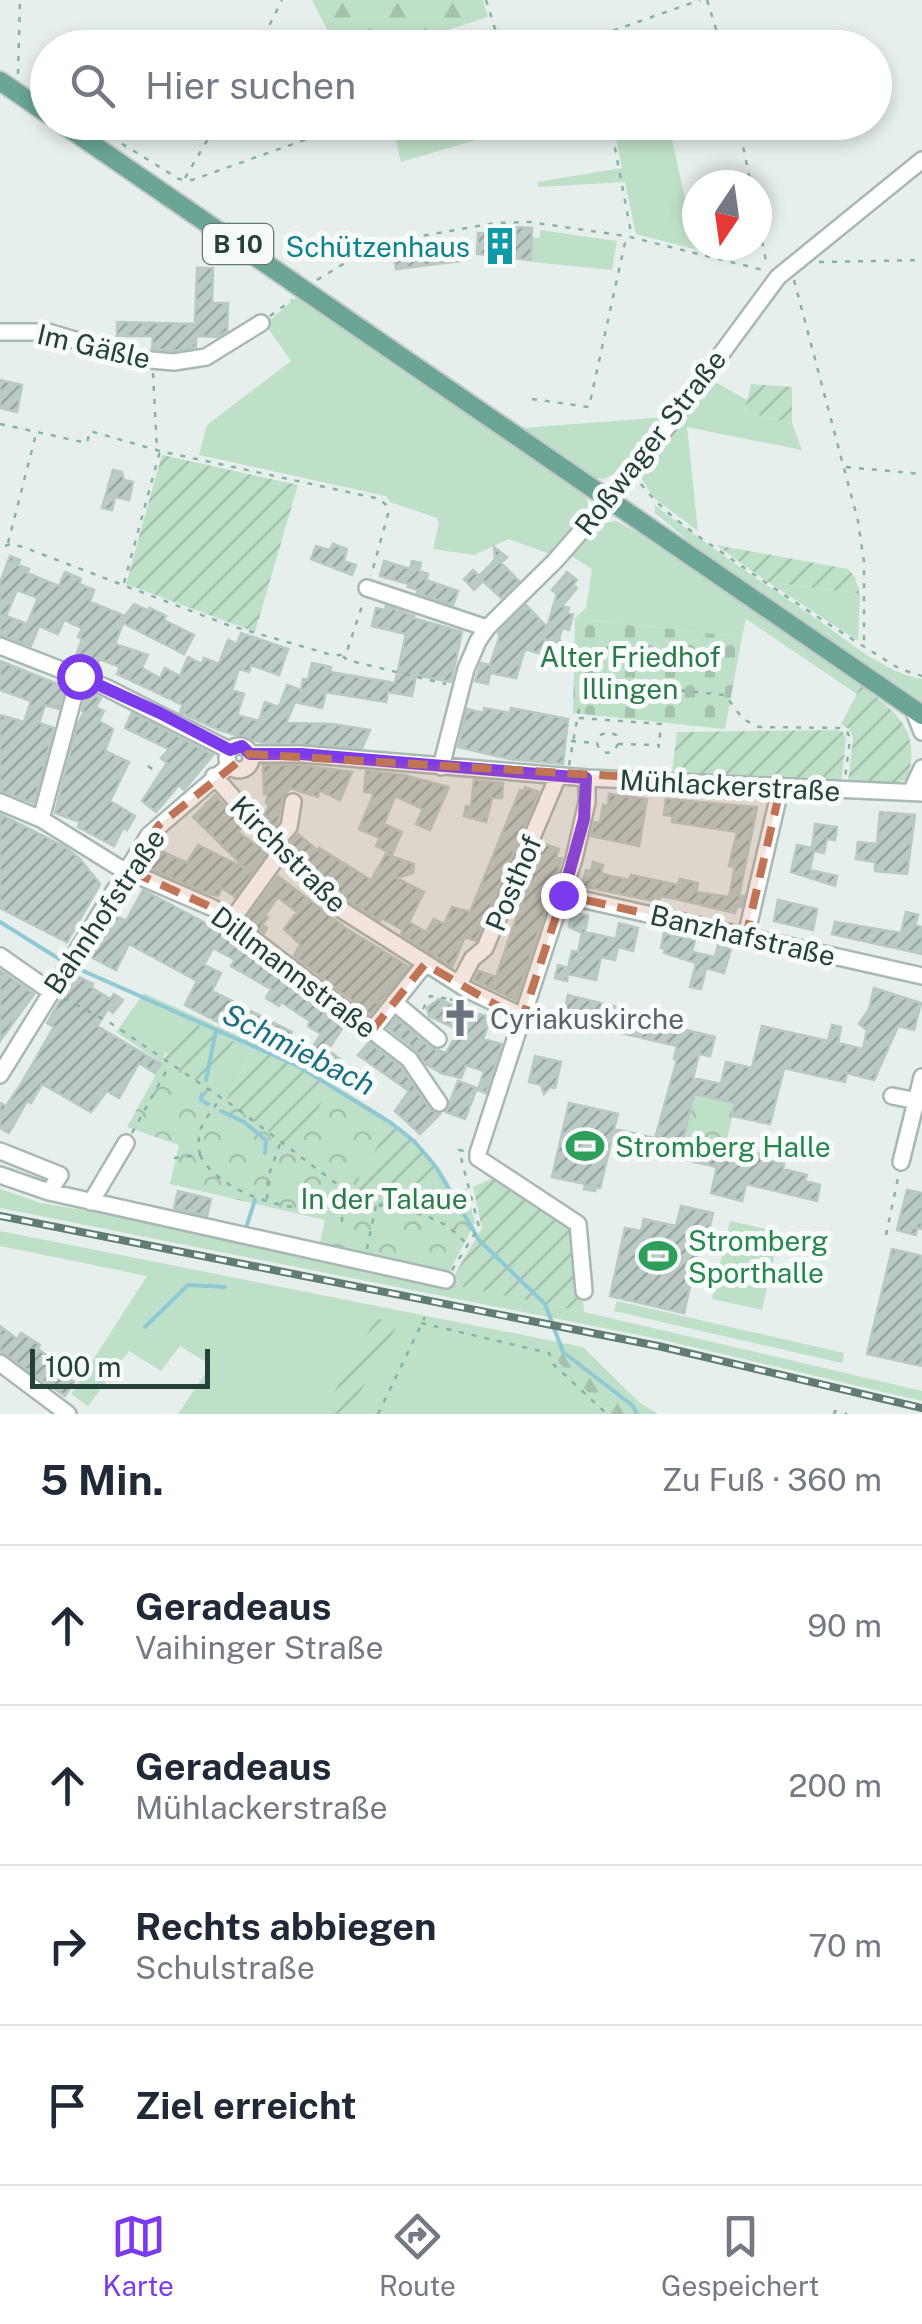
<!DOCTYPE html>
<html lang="de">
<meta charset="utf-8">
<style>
body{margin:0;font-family:"Public Sans",sans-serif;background:#f2f2f3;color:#1f2937}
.compass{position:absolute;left:682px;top:170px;width:90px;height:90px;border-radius:50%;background:#fff;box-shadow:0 5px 15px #0003;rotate:193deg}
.scale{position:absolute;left:30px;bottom:25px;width:180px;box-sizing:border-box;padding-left:10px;border:5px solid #24423a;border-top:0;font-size:28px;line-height:35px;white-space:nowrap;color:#24423a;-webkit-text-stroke:8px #f7fbf9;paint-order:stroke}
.stop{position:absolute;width:30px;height:30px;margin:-22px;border:8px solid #7c3aed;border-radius:50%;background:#fff}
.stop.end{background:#7c3aed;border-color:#fff;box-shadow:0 2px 10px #0008}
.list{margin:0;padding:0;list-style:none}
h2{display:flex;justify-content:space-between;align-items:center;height:130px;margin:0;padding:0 40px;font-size:42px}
h2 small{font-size:32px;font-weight:400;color:#747a83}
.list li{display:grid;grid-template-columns:65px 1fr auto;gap:30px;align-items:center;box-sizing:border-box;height:160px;padding:0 40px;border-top:2px solid #e0e1e3}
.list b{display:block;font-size:38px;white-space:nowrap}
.list p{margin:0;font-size:32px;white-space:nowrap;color:#747a83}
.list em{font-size:32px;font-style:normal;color:#747a83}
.icon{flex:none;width:55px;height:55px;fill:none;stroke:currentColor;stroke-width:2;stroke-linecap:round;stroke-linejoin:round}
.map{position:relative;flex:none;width:922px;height:1414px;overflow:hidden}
.search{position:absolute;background:#fff;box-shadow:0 5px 15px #0003;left:30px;right:30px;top:30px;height:110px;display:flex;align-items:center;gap:25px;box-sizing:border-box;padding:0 35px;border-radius:55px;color:#747a83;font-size:38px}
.sheet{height:770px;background:#fff}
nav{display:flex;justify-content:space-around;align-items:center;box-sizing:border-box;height:140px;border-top:2px solid #e0e1e3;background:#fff;font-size:28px;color:#747a83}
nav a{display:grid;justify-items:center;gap:5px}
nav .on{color:#7c3aed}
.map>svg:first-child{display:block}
</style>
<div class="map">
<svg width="922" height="1414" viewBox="0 0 922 1414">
<defs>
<pattern id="forest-firs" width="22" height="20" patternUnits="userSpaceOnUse" patternTransform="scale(2.5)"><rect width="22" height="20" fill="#bfe0c8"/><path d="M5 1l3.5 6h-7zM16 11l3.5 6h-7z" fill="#a4c1ad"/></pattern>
<pattern id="cemetery-stones" width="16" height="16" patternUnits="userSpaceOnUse" patternTransform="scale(2.5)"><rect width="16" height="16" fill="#bfe0c8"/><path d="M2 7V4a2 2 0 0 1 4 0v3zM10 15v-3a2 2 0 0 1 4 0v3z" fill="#a4c1ad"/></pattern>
<pattern id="park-crowns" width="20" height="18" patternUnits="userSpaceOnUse" patternTransform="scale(2.5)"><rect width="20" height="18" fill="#bfe0c8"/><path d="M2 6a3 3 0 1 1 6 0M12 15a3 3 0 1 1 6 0" fill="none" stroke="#a4c1ad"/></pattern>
<pattern id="garden-furrows" width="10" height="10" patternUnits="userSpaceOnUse" patternTransform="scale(2.5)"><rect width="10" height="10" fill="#bfe0c8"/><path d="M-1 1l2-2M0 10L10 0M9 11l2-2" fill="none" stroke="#a4c1ad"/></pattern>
<pattern id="building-hatch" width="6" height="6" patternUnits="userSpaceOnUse" patternTransform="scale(2.5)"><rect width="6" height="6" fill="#bbcac4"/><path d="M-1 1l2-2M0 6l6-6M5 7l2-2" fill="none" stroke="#98a6a0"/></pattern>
</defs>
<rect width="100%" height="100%" fill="#e6efeb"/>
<path fill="#bfe0c8" d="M445,122H534V123L401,162L395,137Z
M613,123H668L697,250L636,234L625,182L538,187L537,182L622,168Z
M540,230L617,241L612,270L532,262L533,254H523L525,237L540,238Z
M298,296L586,493L589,511L550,554L508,539L474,555L433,549L439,523L437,518L390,502L386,496L199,455L207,425L291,361L265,324Z
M708,378L747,400L744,412L792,423L802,450L687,427L698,531L653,497L637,471Z
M666,417L628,465L605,479L596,478L523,428Z
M655,505C709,547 765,584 821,622C851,643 885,673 922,679V702L698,549L655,513Z
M616,521L671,551L861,686L857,694L746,619L742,637L575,618L586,608L592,569L571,556C586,535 589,525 616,521Z
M768,582L860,594L858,641Z
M144,993L256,1044L226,1100L207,1088L233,1040L165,1053L162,1063L116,1032Z
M0,1189L41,1203L167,1224L584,1312L922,1391V1401L659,1339L0,1208Z
M730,1221L780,1232L762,1310L712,1299Z
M0,1231L548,1340L560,1364L610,1414H178L211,1365L180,1346L161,1371L129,1351L88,1406L71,1394L147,1276L0,1246Z
M617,1301L844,1353L842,1363L614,1311Z"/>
<path fill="url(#forest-firs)" d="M312,0H483L488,17L395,47H336Z
M548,1340L583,1347L640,1403L658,1414H610L560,1364Z"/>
<path fill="url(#cemetery-stones)" d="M575,618L742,637L725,729L573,713Z"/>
<path fill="url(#park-crowns)" d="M165,1058L256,1120L294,1150L332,1084C384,1115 425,1137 454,1193L466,1188L475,1223L450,1270L439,1275L319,1247L325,1220L170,1184L179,1145L127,1127Z
M695,1089L737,1096L722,1161L681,1149Z"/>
<path fill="url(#garden-furrows)" d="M751,384L792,387V423L744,412Z
M162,455L298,485L255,632L126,584Z
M716,545L848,569L855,577L860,594L768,582Z
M861,686C897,712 922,731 907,780L880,786L848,783L853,739L850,730L841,724Z
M835,730L843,732L846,739L841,784L672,773L677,732Z
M185,1019L234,1041L207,1088L165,1058Z
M256,1044L332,1084L294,1151L226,1100Z
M390,1124L416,1144L436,1167L400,1208L352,1191Z
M493,1178L577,1232L584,1312L449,1284L482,1228L473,1187Z
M377,1317L396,1328L348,1414H322Z"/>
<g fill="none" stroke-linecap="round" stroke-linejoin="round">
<path stroke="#8ec9d4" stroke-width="4" d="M0,922L64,962
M72,966L298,1066L391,1123L414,1141L436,1167L479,1240L545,1304L563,1352L632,1405L637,1414
M206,1080L216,1030
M202,1094L201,1100L208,1104
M221,1111L244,1122L266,1140L265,1153
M245,1231L255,1200
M145,1327L188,1285L225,1287"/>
</g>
<path fill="url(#building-hatch)" stroke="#b8c9c2" stroke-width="2.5" fill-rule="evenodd" d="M516,227L532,228L531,260L477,254L478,233L516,234Z
M468,248L469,260L396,269L394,259Z
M197,268H213L212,303H228L227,331L217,337L196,336V347L174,351L152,349L153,336H117V322L195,324Z
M0,380L22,385L17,412L0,408Z
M113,470L122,472L124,480L133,482L129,500L115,497L112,510L102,508Z
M333,544L347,549L344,561L356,565L352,575L311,559L316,546L330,550Z
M494,547L507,557L501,563L519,581L501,598L483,581L474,590L464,579L473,570L479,576L490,565L495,559Z
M10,556L20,560L18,565L29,569L27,573L59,586L65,572L81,579L79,584L94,590L90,602L125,616L134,604L149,611L150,608L166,616L164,620L194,635L184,654L123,623L115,644L148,655L142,668L160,678L165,668L180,676L188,657L202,664L204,658L219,664L228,640L237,644L241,633L288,649L279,675L251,665L249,672L239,669L232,690L244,694L237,715L259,721L265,702L279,707L287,685L301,690L303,679L308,680L312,663L331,667L330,672L395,683L406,634L372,626L376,608L385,610L386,606L414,616L413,618L462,632L451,682L416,675L412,696L388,692L386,702L326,692L322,708L295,702L286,723L332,724L370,730L362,748L263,743L219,730L180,712L183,705L117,674L120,667L100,659L95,669L74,661L82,639L78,637L82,628L64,620L58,634L39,626L31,646L0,635V583ZM17,590L38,598L27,624L6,616Z
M384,561L410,569L412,561L421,563L419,571L428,574L426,580L458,591L453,605L417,593L418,590L408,587L409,584L380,576Z
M567,572L577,580L573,585L577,588L562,606L569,608L567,613L573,614L569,630L562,628L559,639L563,644L545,639L541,654L525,649L516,678L490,673L488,684L475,681L481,663L490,665L500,635L498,633L526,605L547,627L557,594L552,590Z
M0,661L65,687L59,709L45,705L39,723L54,728L34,803L0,791V715L24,722L31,701L0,690Z
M87,692L101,698L96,707L104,711L99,721L113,729L105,751L129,762L110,801L135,816L127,830L123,828L114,846L78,827L80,822L55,813L77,726L84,712L82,711Z
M484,708L510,713L511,708L568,719L563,764L510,759L458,747L467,709L484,713Z
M132,713L213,755L184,790L179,785L156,812L142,801L167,763L161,758L169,749L125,728Z
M263,765H301L352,772L340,800L319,790L318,797L290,788L282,799L278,822L274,827L264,815L269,806L266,802L268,794H264Z
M366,771L404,775L449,787L430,830L416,824L423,809L395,796L384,824L402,832L392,854L376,846L380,838L359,829L374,793L364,792Z
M474,780L503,783L502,798H492L486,822L464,816L466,806L471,807Z
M525,787L539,792L476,941L465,937L452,967L401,934L403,930L381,918L380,921L349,901L289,844L298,834L318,851L319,848L371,880L386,854L414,864L413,873L397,878L424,892L409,922L426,932L434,919L444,924L452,907L470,912L520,790L524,791Z
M609,794L647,799L639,846L591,836L594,822L600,823L603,805L608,806Z
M215,795L243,826L238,832L267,853L235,897L222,888L218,896L204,892L146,867L155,848L187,863L198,845L246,869L193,817Z
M666,799L757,807L739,896H744L741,907L737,906L735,913L672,898L660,896L659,902L582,886L586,870L591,871L593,862L603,865L601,873L607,875L629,880L631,875L678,885L680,879L698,883L696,892L729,897L735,867L729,866L737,832L672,822L673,816L664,815Z
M880,812L915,815L907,874L875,871V862L856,859L858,842L877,844Z
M0,814L65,847L80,859L100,884L67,942L0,908Z
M815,824L837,827L835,840L827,839L824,853L814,851L810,870L837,876L835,886L791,872L797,845L812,848Z
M542,843L559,849L556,857L562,858L516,1000L474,980L479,971L496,977Z
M278,876L347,929L409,967L380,1002L372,999L379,1004L370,1014L294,956L300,944L284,929L297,912L278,897L265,915L268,917L262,925L267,928L264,933L246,919Z
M143,890L230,936L236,944L345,1024L328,1050L340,1059L331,1074L307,1056L321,1034L308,1026L310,1021L281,1002L279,1006L266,998L271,989L231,966L235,960L213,948L204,965L221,973L212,991L234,1002L233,1009L248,1015L251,1011L292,1032L283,1047L240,1025L238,1029L218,1022L185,1005L197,981L129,944L116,970L91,957L98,943L101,945L115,915L126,921Z
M778,900L817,909L813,930L774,921Z
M572,912L588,916L585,932L616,939L619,923L638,928L633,951L618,947L615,960L601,957L596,980L568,974L567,981L555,978L558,965L568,968L572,951L578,952L582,933L569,927Z
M906,912L918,915L915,925L922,927V954L832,934L835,922L901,933Z
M664,933L695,940L692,952L715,957L718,945L731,949L724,973L706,968L701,989L690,987L696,963L664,953L665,949L661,948Z
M0,970L34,994L0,1041Z
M75,975L93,984L91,987L110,999L114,994L123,1000L113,1013L108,1009L97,1026L161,1064L155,1073L139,1063L119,1098L107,1091L91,1112L42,1084L31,1103L27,1101L9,1133L0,1128V1103L6,1106L21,1084L54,1027L47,1023Z
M874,988L921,1003L914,1030L898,1026L874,1080L847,1073L845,1082L784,1068L770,1124L732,1116L735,1103L694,1094L682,1145L723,1155L725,1146L768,1156L767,1160L784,1164L783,1169L807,1175L805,1181L820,1185L817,1201L746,1184L742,1201L711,1193L717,1167L611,1143L600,1188L596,1187L595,1191L584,1189L585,1184L552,1177L569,1103L618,1114L614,1129L655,1138L677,1060L674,1059L677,1046L604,1029L606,1022L564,1013L568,995L629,1010L628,1016L715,1037L710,1056L699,1054L693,1078L721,1084L726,1062L752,1068L762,1026L828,1041L832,1025L841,1027L838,1043L863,1049L867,1030L859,1024L869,1009Z
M439,999L479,1017L480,1014L491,1018L483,1039L502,1044L486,1093L478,1090L484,1071L466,1065L461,1078L441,1073L426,1064L416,1050L388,1028L396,1018L431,1048L446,1053L459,1030L429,1016L427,1008Z
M369,1042L401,1067L430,1109L440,1114L420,1134L395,1111L409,1091L358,1055Z
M535,1056L561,1062L555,1088L550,1087L544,1094L541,1085L529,1082Z
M458,1081L477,1088L465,1119L446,1112Z
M907,1190L922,1193V1229L917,1228L916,1235L897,1230Z
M178,1191L211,1199L207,1216L174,1208Z
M681,1206L713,1213L708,1235L702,1233L684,1313L610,1296L625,1228L641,1231L644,1219L676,1226Z
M892,1249L922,1256V1366L867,1354Z
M0,1326L17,1339L21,1333L40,1345L38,1349L46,1355L44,1358L50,1362L48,1364L74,1382L65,1396L0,1351Z"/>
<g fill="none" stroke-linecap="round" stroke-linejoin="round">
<g stroke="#a8b8b2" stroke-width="20">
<path id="minor" d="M0,332H48L139,359L174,362L206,357L261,323
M367,588L487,628
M0,646L105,687L229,750
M913,709L922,732
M227 758a12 12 0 1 1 24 0a12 12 0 1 1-24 0Z
M251,754H301L587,778L922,793
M441,767L466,669L478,641L487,628L555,561L590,521L668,426L778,277L922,160
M214,776L281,852L342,910L468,990L514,1012L522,1020
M911,792L922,768
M0,802L41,819L118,867L213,908L409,1059L439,1103
M41,819L79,677
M274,844L289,827L293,802
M563,895L922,976
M231,921L281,852
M746,936L781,786
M0,956L50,991
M459,984L472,959L485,948L558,776
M394,1002L438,1039
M373,1029L425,964
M0,1075L149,835L229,766
M892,1096L922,1102
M0,1151L60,1175L49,1192
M901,1162L922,1077
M0,1175L49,1192L446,1280
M91,1202L126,1143
M584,1291L578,1224L478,1158V1153L574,859L587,802V778
M0,1363L68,1414"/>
</g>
<g stroke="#c2cac8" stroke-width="22">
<path id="major" d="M0,81L48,114
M60,122L922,715"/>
</g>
<path stroke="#86b3a5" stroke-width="2.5" stroke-dasharray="5 8" stroke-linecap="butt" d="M486,0L501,48
M707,0L722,48
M593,38L595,48
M258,48L282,0
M564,48L700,0
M18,74L20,0
M610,122L632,238
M738,122L751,185
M100,130L179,179L192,180L355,122
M185,178L218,122
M757,216L767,266
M819,262L922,260
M317,280L363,252L399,240L495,223L530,222L626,236L767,271
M794,280L858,521L864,562V647
M270,316L292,300
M153,373L157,450
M532,399L589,407L626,238
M0,424L87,443L90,431L160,451L380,499L386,505L388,514L371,576
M846,467L922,474
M641,484C665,515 698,536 730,558C786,597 843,634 900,669L922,676
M8,543L36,434
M5,546L11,544L23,547L228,625L332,655H342L348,648L363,603
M124,583L160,451
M343,656L347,660L446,684
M579,718L661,724L659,745
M571,741L597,743L599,749L607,753L614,751L618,744L616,735L609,732L600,735L597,743
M618,744L659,745L658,753
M569,765L584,681L725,695L743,719L759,727L840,728L847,731L850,739L845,778
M148,766L158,773
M64,998L112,1024L235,1107L334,1182L376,1204L427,1216L448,1226L468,1245
M450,999L475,1010
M423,1009L430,996L449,999V995
M132,1133L169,1066
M200,1155C222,1199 316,1223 359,1199
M174,1158L200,1155C195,1127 205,1122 219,1100
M267,1199L268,1177L280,1144
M342,1222V1206
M886,1235L898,1178
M367,1249L376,1205
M452,1270L479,1227L459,1150L465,1151
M421,1323L549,1353L554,1365L607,1414
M378,1414L425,1317
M834,1414L835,1411L847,1414"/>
<use href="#minor" stroke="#fff" stroke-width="15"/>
<use href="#major" stroke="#6aa596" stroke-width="18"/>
<g stroke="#5f7d75" stroke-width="8">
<path id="rail" d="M0,1216L658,1346L922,1408"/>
</g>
<use href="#rail" stroke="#f7fbf9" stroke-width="4" stroke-dasharray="11" stroke-linecap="butt"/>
</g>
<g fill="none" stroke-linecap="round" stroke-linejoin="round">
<path stroke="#7c3aed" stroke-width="12" d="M79,676L160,713L230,750L242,746L250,754H301L586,778L584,819L563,895"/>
</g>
<path fill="#c07456" fill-opacity="0.2" stroke="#c07456" stroke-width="8" stroke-dasharray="20 12" stroke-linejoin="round" d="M248,754L781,786L746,936L563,895L522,1020L425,964L373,1029L213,908L126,869L159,825Z"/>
<defs>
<g id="building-bare" transform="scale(3)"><path d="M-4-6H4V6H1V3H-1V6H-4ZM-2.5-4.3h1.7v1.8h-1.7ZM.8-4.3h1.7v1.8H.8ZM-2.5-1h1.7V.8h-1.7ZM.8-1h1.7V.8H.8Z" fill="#0f9aa8" stroke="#f7fbf9" stroke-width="2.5" paint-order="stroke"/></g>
<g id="church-bare" transform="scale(3)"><path d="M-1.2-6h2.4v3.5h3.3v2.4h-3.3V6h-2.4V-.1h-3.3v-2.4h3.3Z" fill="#6b7280" stroke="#f7fbf9" stroke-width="2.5" paint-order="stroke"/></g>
<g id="stadium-bare" transform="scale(3)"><path d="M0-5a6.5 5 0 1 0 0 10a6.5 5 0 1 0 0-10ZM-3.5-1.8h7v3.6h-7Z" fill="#2e9e5b" stroke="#f7fbf9" stroke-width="2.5" paint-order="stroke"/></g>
</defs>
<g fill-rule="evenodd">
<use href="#building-bare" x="500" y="246"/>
<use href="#church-bare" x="460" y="1018"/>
<use href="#stadium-bare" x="585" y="1146"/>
<use href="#stadium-bare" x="658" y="1256"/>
</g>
<g text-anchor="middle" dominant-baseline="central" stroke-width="10" stroke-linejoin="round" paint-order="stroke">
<rect fill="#f7fbf9" stroke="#637a73" stroke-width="2.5" x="203" y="224" width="70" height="40" rx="8"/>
<g font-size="25" font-weight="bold" fill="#24423a">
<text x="238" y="244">B 10</text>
</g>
<g font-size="28" fill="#0d838f" stroke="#f7fbf9" text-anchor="end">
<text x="470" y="246">Schützenhaus</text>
</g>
<g font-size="28" fill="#24423a" stroke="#f7fbf9">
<text transform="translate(94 346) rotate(13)">Im Gäßle</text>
<text transform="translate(650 442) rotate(-52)">Roßwager Straße</text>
<text transform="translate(730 785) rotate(3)">Mühlackerstraße</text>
<text transform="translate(289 854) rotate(45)">Kirchstraße</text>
<text transform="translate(513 883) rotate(-67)">Posthof</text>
<text transform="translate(104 911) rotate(-56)">Bahnhofstraße</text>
<text transform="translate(743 935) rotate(13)">Banzhafstraße</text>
<text transform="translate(294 972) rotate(37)">Dillmannstraße</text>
</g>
<g font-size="28" fill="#2d7a4b" stroke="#f7fbf9">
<text x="630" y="656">Alter Friedhof<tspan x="630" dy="32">Illingen</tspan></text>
<text x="384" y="1198">In der Talaue</text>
</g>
<g font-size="28" fill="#5b616d" stroke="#f7fbf9" text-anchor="start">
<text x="490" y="1018">Cyriakuskirche</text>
</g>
<g font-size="28" fill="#27864d" stroke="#f7fbf9" text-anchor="start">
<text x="615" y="1146">Stromberg Halle</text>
<text x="688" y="1240">Stromberg<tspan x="688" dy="32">Sporthalle</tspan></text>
</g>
<g font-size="30" font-style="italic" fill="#1c6f80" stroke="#f7fbf9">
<text transform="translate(299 1049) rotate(27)">Schmiebach</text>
</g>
</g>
</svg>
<svg class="compass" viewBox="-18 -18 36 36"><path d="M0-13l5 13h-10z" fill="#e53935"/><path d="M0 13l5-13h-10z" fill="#747a83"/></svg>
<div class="scale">100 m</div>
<div class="stop" style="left:79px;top:676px"></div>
<div class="stop end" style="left:563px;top:895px"></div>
<div class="search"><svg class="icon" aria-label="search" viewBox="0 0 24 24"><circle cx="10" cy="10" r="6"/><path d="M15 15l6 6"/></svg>Hier suchen</div>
</div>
<section class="sheet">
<h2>5 Min.<small>Zu Fuß · 360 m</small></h2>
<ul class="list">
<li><svg class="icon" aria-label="ahead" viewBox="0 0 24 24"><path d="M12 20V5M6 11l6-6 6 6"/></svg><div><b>Geradeaus</b><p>Vaihinger Straße</p></div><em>90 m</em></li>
<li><svg class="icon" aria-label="ahead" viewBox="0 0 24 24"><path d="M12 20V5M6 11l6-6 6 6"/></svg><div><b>Geradeaus</b><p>Mühlackerstraße</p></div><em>200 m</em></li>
<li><svg class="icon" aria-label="right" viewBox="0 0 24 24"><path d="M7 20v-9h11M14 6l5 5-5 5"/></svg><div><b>Rechts abbiegen</b><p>Schulstraße</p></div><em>70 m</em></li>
<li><svg class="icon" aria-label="arrive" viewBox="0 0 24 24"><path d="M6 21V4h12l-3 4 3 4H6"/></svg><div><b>Ziel erreicht</b></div></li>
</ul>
</section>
<nav>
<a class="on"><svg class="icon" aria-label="map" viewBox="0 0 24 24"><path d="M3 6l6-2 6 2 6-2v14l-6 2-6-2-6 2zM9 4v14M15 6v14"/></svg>Karte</a>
<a><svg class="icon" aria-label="directions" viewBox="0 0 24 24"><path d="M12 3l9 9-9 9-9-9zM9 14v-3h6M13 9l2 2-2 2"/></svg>Route</a>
<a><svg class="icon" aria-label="saved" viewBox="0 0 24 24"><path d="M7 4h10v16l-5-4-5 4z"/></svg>Gespeichert</a>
</nav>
